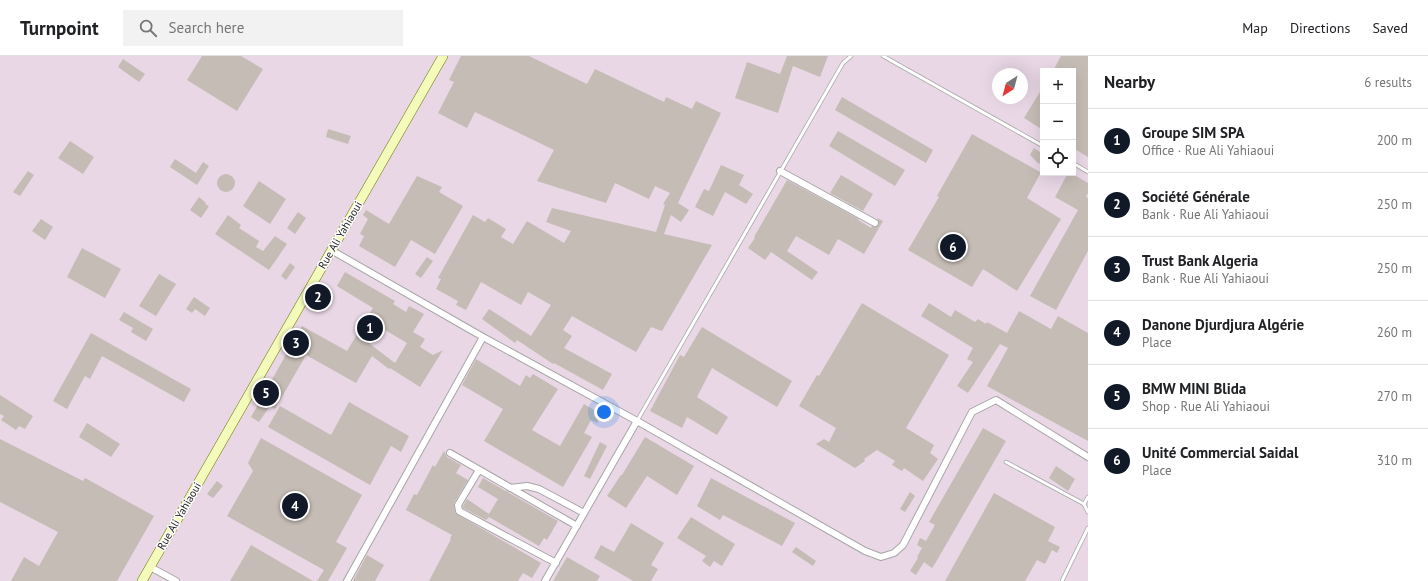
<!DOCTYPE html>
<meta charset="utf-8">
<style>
body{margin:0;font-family:"PT Sans",sans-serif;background:#f2f2f2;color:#202124}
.controls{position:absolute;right:12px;top:12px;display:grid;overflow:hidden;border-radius:0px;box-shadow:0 4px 16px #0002}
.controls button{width:36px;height:36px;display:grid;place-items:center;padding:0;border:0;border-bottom:1px solid #e0e0e0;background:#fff;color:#202124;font:20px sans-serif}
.compass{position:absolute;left:992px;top:12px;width:36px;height:36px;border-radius:50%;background:#fff;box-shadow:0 4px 16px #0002;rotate:216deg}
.you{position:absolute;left:604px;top:356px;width:14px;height:14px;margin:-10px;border:3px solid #fff;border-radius:50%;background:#1a73e8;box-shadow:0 0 0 6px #1a73e833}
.badge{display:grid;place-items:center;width:26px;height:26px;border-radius:50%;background:#111827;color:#fff;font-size:13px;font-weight:700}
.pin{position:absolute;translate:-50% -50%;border:2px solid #fff;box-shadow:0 1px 4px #0006}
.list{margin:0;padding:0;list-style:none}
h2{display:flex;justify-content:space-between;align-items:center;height:52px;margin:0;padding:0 16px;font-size:17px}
h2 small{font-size:13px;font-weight:400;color:#757577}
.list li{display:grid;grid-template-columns:26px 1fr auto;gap:12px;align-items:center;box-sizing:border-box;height:64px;padding:0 16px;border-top:1px solid #e0e0e0}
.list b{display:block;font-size:15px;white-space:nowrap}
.list p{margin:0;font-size:13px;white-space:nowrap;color:#757577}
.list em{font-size:13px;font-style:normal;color:#757577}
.icon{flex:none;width:22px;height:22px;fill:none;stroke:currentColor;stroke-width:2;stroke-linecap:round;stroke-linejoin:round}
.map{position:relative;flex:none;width:1088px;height:525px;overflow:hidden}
header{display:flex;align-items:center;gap:24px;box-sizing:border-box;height:56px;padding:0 20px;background:#fff;border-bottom:1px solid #e0e0e0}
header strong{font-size:19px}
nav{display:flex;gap:22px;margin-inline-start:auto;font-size:14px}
.search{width:280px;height:36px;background:#f2f2f2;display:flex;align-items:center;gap:10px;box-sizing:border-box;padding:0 14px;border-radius:0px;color:#757577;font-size:15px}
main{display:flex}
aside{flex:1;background:#fff}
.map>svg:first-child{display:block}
</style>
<header>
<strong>Turnpoint</strong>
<div class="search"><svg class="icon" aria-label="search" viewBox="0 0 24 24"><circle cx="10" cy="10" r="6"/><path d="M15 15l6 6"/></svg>Search here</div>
<nav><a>Map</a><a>Directions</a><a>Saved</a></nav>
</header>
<main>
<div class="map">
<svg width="1088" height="525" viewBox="0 0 1088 525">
<rect width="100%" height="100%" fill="#f0ede6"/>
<path fill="#e9d7e5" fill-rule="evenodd" d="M0,0H1088V525H0ZM1043,15H1073V117H1043ZM998,18H1022V42H998Z"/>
<path fill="#c5bcb5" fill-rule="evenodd" d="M202,0H241L263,13L237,55L187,24Z
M461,0H529L587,28L595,13L664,46L666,41L692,53L696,45L721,57L678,147L689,154L681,166L671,159L664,178L712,189L662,275L651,271L636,296L572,260L563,274L572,280L564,292L612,318L603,334L554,307L553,308L517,284L515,287L482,263L489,253L531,280L551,249L528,236L521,249L481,226L466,254L456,249L458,245L436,233L441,223L438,222L473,159L485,166L488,162L506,173L501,181L513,188L527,165L564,187L571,175L546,166L552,152L656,176L665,149L663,148L670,137L655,130L649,143L615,127L606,147L537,125L554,94L475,56L467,72L438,57L454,26L449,24Z
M787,0H828L820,21L793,10L778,57L735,42L747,6L780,18Z
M1061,0H1088V101L1073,92V15H1053Z
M123,3L145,18L139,26L118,11Z
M1043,31V74L1024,62Z
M842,41L933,94L926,107L835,54Z
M328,73L351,80L348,88L326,81Z
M838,75L905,114L895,130L829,90Z
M972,78L1040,116V118L1027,142L1061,163L1017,235L983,213L972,231L908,194L939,141L937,140Z
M70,85L94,101L83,118L58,102Z
M1034,92L1043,98V102L1039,108L1030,99Z
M175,103L196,117L203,106L209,110L197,129L170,111Z
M721,109L744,119L739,129L753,138L746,148L725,136L713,160L695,151L704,133L709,135Z
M28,115L34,119L20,140L13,136Z
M1068,117H1071L1088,127V137L1086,141L1088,142V195L1056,254L1030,240L1078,154L1055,141Z
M217 127a9 9 0 1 1 18 0a9 9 0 1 1-18 0Z
M841,119L873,138L863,155L830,137Z
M417,120L442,131L439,136L463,150L435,198L411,184L395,211L359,190L364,180L360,178L368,163L363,159L366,154L389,168Z
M787,124L859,163L858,164L871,172L872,170L875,171L879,169V167L877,162L883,165L864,198L838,183L829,199L796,180L787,195L818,216L812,224L771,196L765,204L748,192L755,182L754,181Z
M259,125L286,143L270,168L243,150Z
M199,141L206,147L205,148L209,150L201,162L190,154Z
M298,156L306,162L295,178L287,172Z
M228,159L241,169L239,172L259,185L256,191L263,195L275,180L287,188L269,214L215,178Z
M41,163L53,171L45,184L32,175Z
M82,192L121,213L105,242L67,221Z
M427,201L433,205L421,222L415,218Z
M290,207L295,211L286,224L281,220Z
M345,216L395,245L393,248L406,256L409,250L424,258L413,276L425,283L420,291L433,299L443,294L420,331L390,312L389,313L372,300L356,327L306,299L275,353L270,350L259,366L251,361L302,270L347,295L373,252L337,230ZM380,271L407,287L395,307L370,288Z
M159,218L176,228L156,260L139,250Z
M194,241L210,252L205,260L195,253L192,257L186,253Z
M862,247L949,299L906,372L934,389L930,397L938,403L923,425L904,412L902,415L892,409L895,405L877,394L864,403L865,405L855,412L816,388L824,383L829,386L836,372L799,350L817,319L819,320Z
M929,247L951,261L955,254L975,266L978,263L986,268L987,266L1007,277L1019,255L1051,273L1058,260L1088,277V385L987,330L1008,292L1000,288L968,337L957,330L973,306L967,303L973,292L921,260Z
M124,256L153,273L146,285L131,276L133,272L119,264Z
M702,271L792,325L777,351L712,312L697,341L728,361L717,379L687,361L682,372L650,355L680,299L684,301Z
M91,277L191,333L184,346L102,300L90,323L85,320L67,353L53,345Z
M476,303L520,330L526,319L530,322L533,318L558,333L532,374L560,390L584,348L602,359L597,367L591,364L584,377L592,381L563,431L484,385L503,353L462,329Z
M0,339L33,360L25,373L19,370L16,374L1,364L4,360L0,358Z
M349,346L409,380L401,396L391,390L370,429L268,371L280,350L331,379Z
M87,367L120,388L111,401L79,381Z
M983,372L1006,385L936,506L932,512L924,506L916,519L910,515L918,502L917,501L922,492L917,489L920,482L926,485L935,469L929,466Z
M645,381L694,410L677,439L647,420L626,452L607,440L621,419H622Z
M261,382L362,439L336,486L347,492L328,525H317L324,514L227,460L253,415L248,407Z
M0,383L83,425L85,422L154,460L117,525H11L24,501L39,510L58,476L0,446Z
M600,386L607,390L590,423L584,420Z
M444,395L447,401L461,409L456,417L468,424L454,447L455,457L541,507L532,522L523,517L518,525H429L451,483L450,482L452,479L406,454L414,438L417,439L433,409L435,411Z
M1056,410L1075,423L1068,435L1049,422Z
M483,422L558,465L547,484L544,482L539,490L489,461L486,464L463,452V450L467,443L489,458L498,443L478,431Z
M711,422L795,467L782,490L723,459L720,464L697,450Z
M217,425L223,430L213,442L207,438Z
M910,436L915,440L905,456L900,453Z
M994,437L1055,471L1048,485L1060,491L1057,497L1052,494L1045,508L1037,504L1025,525H945Z
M691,461L735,488L722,510L714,505L710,511L702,505L706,500L677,482Z
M631,467L664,487L651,509L658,513L651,525H633L594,502L601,489L614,496Z
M251,489L313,525H230Z
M796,491L816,505L813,510L792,496Z
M367,499L384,509L375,525H353Z
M567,501L600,520L597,525H553Z"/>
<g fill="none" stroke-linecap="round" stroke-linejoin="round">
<g stroke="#a6a6a6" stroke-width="4.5">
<path id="lane" d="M883,0L1043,90
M1073,107L1088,116
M637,365L843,7L851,0
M1006,406L1084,448
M1088,441L1084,448L1088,456
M1062,525L1088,472"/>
</g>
<g stroke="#a6a6a6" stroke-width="8">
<path id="street" d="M780,115L875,167
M331,194L483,281L637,365L865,495L881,501L894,497L903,489L972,356L996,344L1088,401
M450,397L577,470
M479,414L458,449L459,455L556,507
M510,432L527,430L539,433L584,457
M150,511L176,525
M347,525L483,281
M545,525L637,365"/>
</g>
<g stroke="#667904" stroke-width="10">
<path id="secondary" d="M142,525L443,0"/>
</g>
<use href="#lane" stroke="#fff" stroke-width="3"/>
<use href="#street" stroke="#fff" stroke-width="6"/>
<use href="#secondary" stroke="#f4fab9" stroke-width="9"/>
</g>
<g text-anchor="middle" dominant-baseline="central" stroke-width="3" stroke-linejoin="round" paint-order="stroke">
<g font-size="11" fill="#1f1f1f" stroke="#fff">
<text transform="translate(340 179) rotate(-60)">Rue Ali Yahiaoui</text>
<text transform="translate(179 460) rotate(-60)">Rue Ali Yahiaoui</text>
</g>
</g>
</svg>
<div class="controls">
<button>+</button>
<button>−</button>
<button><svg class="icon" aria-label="locate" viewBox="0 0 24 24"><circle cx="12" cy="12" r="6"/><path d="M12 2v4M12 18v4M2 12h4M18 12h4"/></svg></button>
</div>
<svg class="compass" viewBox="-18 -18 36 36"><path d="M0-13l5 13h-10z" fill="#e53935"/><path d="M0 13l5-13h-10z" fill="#757577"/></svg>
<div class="you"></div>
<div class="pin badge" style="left:370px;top:272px">1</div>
<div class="pin badge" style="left:318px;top:241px">2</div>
<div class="pin badge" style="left:296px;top:287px">3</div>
<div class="pin badge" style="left:295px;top:450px">4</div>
<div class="pin badge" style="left:266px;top:337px">5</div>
<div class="pin badge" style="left:953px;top:191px">6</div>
</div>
<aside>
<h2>Nearby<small>6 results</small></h2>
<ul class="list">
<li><span class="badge">1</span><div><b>Groupe SIM SPA</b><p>Office · Rue Ali Yahiaoui</p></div><em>200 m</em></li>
<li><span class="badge">2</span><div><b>Société Générale</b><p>Bank · Rue Ali Yahiaoui</p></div><em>250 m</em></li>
<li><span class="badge">3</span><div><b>Trust Bank Algeria</b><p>Bank · Rue Ali Yahiaoui</p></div><em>250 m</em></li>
<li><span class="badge">4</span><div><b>Danone Djurdjura Algérie</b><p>Place</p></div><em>260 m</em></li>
<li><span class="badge">5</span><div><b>BMW MINI Blida</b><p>Shop · Rue Ali Yahiaoui</p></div><em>270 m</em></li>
<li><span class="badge">6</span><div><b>Unité Commercial Saidal</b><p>Place</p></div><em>310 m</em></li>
</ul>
</aside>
</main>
